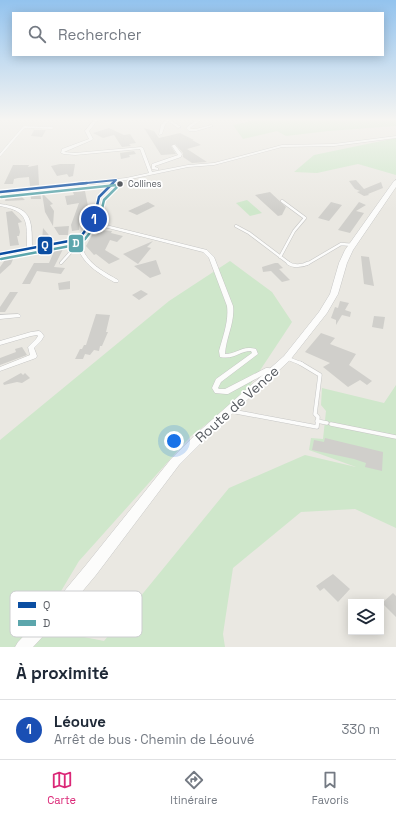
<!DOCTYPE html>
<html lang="fr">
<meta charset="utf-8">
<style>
body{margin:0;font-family:"Space Grotesk",sans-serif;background:#f2f2f3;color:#1f2937}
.controls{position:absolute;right:12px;bottom:12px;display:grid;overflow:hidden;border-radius:0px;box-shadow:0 2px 10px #0003}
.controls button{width:36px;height:36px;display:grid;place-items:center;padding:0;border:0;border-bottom:1px solid #e0e1e3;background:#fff;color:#1f2937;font:20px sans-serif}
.you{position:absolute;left:174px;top:441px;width:14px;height:14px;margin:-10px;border:3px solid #fff;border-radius:50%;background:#1a73e8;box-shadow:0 0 0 6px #1a73e833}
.badge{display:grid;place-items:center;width:26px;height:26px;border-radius:50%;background:#db2777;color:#fff;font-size:13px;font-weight:700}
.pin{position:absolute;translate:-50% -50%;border:2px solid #fff;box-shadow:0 1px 4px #0006}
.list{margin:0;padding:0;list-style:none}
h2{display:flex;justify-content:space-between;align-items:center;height:52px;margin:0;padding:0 16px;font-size:17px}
h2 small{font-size:13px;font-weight:400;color:#747a83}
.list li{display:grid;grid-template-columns:26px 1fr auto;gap:12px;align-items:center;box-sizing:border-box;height:60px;padding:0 16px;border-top:1px solid #e0e1e3}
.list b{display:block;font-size:15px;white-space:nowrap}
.list p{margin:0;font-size:13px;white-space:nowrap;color:#747a83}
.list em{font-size:13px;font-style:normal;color:#747a83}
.icon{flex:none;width:22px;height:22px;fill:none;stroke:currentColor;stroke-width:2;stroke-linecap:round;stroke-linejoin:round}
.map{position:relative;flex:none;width:396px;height:647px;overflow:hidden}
.search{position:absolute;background:#fff;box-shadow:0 2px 10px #0003;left:12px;right:12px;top:12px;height:44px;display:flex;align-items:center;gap:10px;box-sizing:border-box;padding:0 14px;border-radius:0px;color:#747a83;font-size:15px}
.sheet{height:112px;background:#fff}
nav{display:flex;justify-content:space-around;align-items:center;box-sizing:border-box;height:56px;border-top:1px solid #e0e1e3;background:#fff;font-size:11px;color:#747a83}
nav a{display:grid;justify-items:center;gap:2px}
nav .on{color:#db2777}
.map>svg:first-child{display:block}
</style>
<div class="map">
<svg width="396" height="647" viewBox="0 0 396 647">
<rect width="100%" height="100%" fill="#eae8e2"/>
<path fill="#cfe7cb" d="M255,120H396V126L328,131L286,136L277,131L243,139L233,125Z
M396,138V175L358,164L317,173L294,172L314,155Z
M247,200L262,213L250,216L236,203Z
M230,261L272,292L292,322L243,396L191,436L79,561L39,628L104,641L229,488L305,455L356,467L309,450L311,438L323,439L326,411L321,405L322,388L384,403L396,385V528L355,509L301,512L233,568L223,634L225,647H0V440L169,301Z"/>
<path fill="#d0cfcb" d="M109,128L124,135L130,134L136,143L129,144L131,146L122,147L114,135L103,138L93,133Z
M144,128L154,131L159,138L180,133L194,140H192L201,145L187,149L207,162L192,163L183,157V153L175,144L171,146L176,154L161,155Z
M34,130H46L42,137L31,136Z
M134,151L136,154L129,155L130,157L121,159L120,153Z
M60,164H75L73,176L69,177L67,174L57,176L51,166Z
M13,165H29L28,167L38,165L39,185L30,186L29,177L18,178L14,179L13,184H4Z
M356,180L364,189L381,182L383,188L368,194L369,195L364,196L357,192L360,191L355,189L349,181Z
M40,191L41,199H31L30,192Z
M85,191L88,206L83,217H80L79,230L72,231L71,225L79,203L67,205L65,196L74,195L73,192Z
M270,192L286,207L282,215L278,216L255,195Z
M18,193L25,200L5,201L7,194Z
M42,193L53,204L50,205L54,211L53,226L45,212Z
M148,202L155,206L137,215L128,211Z
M331,202L342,205L329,221L318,218Z
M359,202L366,205L356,211L364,213L350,233L338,230Z
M12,211L22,222L18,223L20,232L19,236H17L19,245L10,246L6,212Z
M69,226L68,235H59L54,227Z
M43,228L53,240L42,241Z
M100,230L112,231L111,233L123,236L117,242L110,240L105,250L120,259L109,264L96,254L94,255L86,246L92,235H96Z
M153,241L147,247L151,248L138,264L123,254Z
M55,249H63L54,267L65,268L61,274L37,271L30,284H22L34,263H49Z
M361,256L369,257L374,286L364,284Z
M7,257H14L11,264L0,274V267Z
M156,260L161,274L150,278L134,266Z
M275,263H278L283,268L279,269L290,280L282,282L271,271L263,272L262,267Z
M70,281V289L59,290L58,283Z
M141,290L148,294L139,300L132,295Z
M10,292H18L5,312H0V307Z
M340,301L349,303L345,310L351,312L350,317L342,315L336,325V320L331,318L335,307L338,308Z
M96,314L110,315L106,332H108L102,346H100L99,351L94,350L90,355L85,354L83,359H75L80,349H82L84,345H86Z
M374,316L385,317L383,329L372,327Z
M321,333L335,338L330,344L356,354L349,365L372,381L367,385L360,380L348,387L323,367L330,363L305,352Z
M22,347L27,355L0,365V358L16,352L15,349Z
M21,373L23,375L25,373L30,378L22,383L17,382L4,385L3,383Z
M325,438L383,452L382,471L365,467L366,463L354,459L312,450L314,440L324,442Z
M333,574L350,589L338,602L324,588L320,591L316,586Z
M393,593L396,596V617L382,603Z"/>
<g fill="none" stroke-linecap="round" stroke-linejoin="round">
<g stroke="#c6c6c5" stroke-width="2.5">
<path id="lane-far3" d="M0,155L24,127L52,128"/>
</g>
<g stroke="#c6c6c5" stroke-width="3.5">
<path id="lane-far2" d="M236,226L249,233L290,264
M280,257L294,231L305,218L282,201
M61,263L78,244
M307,264L341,244L353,245"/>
</g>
<g stroke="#c6c6c5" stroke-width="4">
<path id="lane-far1" d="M288,263C293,267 303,266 308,263
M287,358L302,364"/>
</g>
<g stroke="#c6c6c5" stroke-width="4.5">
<path id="lane" d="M231,411L317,427L318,417L315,414L320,375L300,363
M317,421L327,423
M331,424L396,437"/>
</g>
<g stroke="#c6c6c5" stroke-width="1">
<path id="street" d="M94,120H98L89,131L93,139L92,140L64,152L75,153L141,147L143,148L152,172L188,165L214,163L282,145L334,144L396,136V138L334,146L282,147L214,165L188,167L126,180L117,181L101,197L96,219L94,222L207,250L214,257L233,306C235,323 226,337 225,354C238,354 241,345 256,349L258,354L221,382L218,388L219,389H225L266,368H268L276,369L277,371L276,373L268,372L265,374L228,394H226L215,393L212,388L216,379L252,353L251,351C239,351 235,360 220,357L219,351C223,336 229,321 227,306L209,258L203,252L92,224L84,236L79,238C81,243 82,249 85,254C92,266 106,273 118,280L119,281L118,282H114C95,271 81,263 75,240L69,242L0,256V252L27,248C27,222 29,211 0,206V204C31,208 32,217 32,247L68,240L80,234L92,219L97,197L112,182L0,193V191L126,178L149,173L140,149L75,155L64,154L61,153L62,149L89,139L85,131Z
M166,120H170L181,127L178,128L168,121L165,125L162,134L159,135L161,125Z
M197,120H201L190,128L191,129H196L211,125L213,126L196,131H189L186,128L187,127Z
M173,145H175L182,154L181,157L155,166V167L158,168V170L152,169V164L178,155L172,146Z
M18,314L20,315L21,316L20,317L0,319V315Z
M39,331L41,332L44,336L41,341L34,348L37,356L36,358L0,371V367L30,355L28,347L36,339L38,336L37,335L31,336L0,345V341L31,332Z"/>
</g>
<g stroke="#c7c7c6" stroke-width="1">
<path id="secondary" d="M396,180V187L353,250L347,263L338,294L327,313L290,360L203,441L179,465L96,575L60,618L33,647H15L18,642L50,608L86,565L171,459L195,435L284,356L319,312L330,294L339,263L345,250L394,181Z"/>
</g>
<use href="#lane-far3" stroke="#fcfcfb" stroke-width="2"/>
<use href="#lane-far2" stroke="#fcfcfb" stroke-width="2.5"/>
<use href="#lane-far1" stroke="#fcfcfb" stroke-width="3"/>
<use href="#lane" stroke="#fcfcfb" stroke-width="3.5"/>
<use href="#street" fill="#fcfcfb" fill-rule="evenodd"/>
<use href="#secondary" fill="#fcfcfb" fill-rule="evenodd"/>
<g stroke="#fff" stroke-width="4">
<path id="bus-1-far1" d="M77,184L116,180
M112,184L116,180"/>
</g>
<g stroke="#fff" stroke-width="5">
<path id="bus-1" d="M0,192L87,183
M0,254L69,241L82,235L94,219L99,197L113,183"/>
</g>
<g stroke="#fff" stroke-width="5">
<path id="bus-2" d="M1,197L117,185
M1,259L70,246L85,239L99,221L104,200L120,184"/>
</g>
<use href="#bus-1-far1" stroke="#0b4ea2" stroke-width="2"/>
<use href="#bus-1" stroke="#0b4ea2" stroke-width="2.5"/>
<use href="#bus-2" stroke="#5ca6ac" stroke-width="2.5"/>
</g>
<linearGradient id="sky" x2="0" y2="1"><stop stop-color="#93c3ee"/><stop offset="0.57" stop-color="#f6f5f2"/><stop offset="1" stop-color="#f6f5f2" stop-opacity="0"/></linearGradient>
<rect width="396" height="210" fill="url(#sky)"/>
<circle fill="#585c62" stroke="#fff" stroke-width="1.5" cx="120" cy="184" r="3.5"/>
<g text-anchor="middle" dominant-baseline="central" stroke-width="3.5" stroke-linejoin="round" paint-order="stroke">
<g font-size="9" fill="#585c62" stroke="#fff" text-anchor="start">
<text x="128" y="184">Collines</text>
</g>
<g font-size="14" fill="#585c62" stroke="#fff">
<text transform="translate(237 404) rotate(-42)">Route de Vence</text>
</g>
</g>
<rect x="10" y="591" width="132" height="46" rx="6" fill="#fff" stroke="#cdced0" stroke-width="1"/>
<rect x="18" y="602" width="18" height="6" fill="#0b4ea2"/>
<rect x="18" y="620" width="18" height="6" fill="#5ca6ac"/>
<g font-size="11" fill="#585c62">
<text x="43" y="609">Q</text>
<text x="43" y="627">D</text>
</g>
<g stroke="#fff" stroke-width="1.5">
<rect x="68" y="234" width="16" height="19" rx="4" fill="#5ca6ac"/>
<rect x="37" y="236" width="16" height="19" rx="4" fill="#0b4ea2"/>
</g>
<g font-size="11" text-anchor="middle" font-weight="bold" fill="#fff">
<text x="76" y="247">D</text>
<text x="45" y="249">Q</text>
</g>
</svg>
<div class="controls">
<button><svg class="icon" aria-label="layers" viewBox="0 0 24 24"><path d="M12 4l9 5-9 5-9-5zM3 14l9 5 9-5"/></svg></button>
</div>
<div class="you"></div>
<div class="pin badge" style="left:94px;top:219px;background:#1a4fb4">1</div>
<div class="search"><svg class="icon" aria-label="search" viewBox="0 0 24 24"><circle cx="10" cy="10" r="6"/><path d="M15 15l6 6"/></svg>Rechercher</div>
</div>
<section class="sheet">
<h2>À proximité<small></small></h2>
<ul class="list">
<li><span class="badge" style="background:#1a4fb4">1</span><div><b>Léouve</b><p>Arrêt de bus · Chemin de Léouvé</p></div><em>330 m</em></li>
</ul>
</section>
<nav>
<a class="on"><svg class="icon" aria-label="map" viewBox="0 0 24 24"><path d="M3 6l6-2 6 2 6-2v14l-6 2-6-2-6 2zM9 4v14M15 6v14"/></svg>Carte</a>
<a><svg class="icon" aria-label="directions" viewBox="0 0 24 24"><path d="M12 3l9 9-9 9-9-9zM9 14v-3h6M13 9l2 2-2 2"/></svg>Itinéraire</a>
<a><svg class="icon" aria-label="saved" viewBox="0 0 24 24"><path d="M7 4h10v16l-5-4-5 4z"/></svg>Favoris</a>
</nav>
